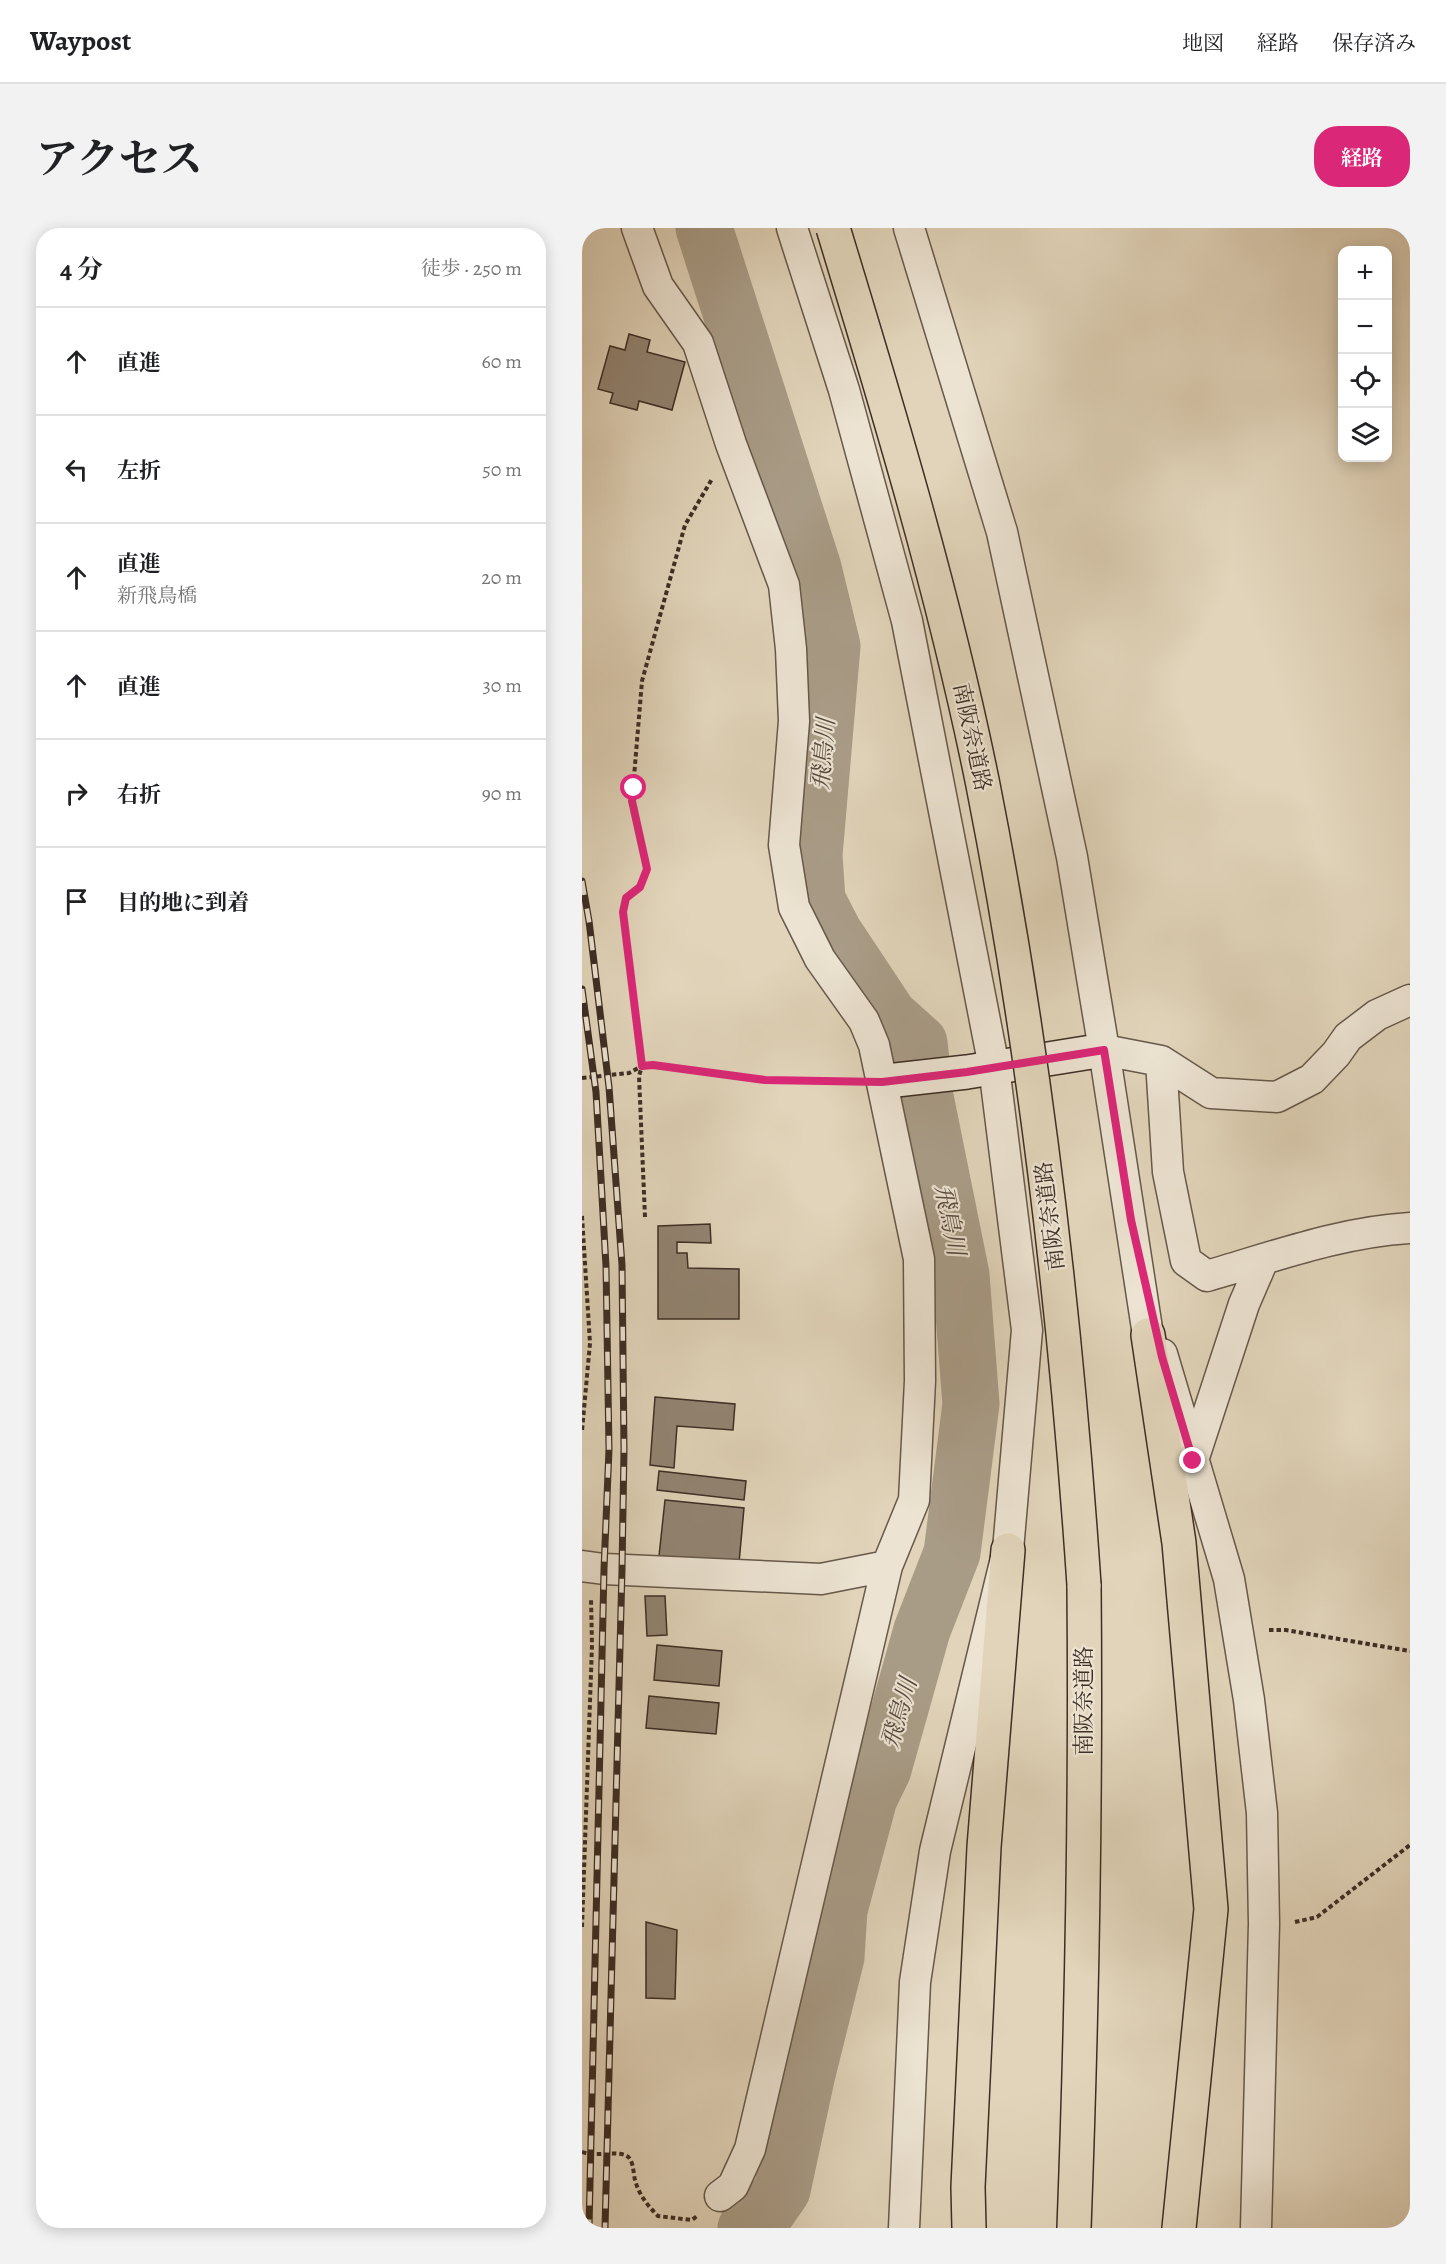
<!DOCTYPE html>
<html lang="ja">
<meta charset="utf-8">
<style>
body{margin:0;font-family:Alegreya,"Noto Serif JP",serif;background:#f2f2f2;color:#202124}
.controls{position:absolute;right:18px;top:18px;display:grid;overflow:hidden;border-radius:12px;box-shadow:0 3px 15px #0003}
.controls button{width:54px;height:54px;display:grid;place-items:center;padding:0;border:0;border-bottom:2px solid #e0e0e0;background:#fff;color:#202124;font:30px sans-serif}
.stop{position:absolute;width:18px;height:18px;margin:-14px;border:4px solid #db2777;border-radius:50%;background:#fff}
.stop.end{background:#db2777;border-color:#fff;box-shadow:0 2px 6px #0008}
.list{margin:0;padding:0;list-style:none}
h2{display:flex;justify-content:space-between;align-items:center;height:78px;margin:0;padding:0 24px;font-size:26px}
h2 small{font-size:20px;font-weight:400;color:#757577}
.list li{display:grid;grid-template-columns:39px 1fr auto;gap:18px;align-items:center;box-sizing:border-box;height:108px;padding:0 24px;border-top:2px solid #e0e0e0}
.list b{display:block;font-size:22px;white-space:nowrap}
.list p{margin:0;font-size:20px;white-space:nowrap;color:#757577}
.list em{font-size:20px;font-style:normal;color:#757577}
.icon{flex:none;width:33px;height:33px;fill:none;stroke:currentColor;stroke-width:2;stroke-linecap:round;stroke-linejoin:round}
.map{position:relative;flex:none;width:828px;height:2000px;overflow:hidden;border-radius:24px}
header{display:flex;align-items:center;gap:36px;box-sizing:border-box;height:84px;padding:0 30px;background:#fff;border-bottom:2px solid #e0e0e0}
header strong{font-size:28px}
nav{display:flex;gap:33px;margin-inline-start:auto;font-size:21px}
.intro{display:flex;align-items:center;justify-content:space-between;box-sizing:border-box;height:144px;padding:0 36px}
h1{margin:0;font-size:42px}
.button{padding:15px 27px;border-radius:24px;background:#db2777;color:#fff;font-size:21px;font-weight:700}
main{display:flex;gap:36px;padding:0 36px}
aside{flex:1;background:#fff;border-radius:24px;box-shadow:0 3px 15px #0003}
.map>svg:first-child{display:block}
</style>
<header>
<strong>Waypost</strong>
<nav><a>地図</a><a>経路</a><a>保存済み</a></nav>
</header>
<div class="intro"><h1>アクセス</h1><a class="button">経路</a></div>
<main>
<aside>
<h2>4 分<small>徒歩 · 250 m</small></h2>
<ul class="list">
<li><svg class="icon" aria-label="ahead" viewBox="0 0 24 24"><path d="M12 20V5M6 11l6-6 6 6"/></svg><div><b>直進</b></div><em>60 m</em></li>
<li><svg class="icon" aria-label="left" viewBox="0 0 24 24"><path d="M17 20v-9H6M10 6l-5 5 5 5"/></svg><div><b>左折</b></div><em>50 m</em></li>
<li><svg class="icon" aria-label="ahead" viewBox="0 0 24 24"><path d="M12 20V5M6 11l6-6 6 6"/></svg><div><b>直進</b><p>新飛鳥橋</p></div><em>20 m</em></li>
<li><svg class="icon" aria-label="ahead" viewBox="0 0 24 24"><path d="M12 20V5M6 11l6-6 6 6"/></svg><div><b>直進</b></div><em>30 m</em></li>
<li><svg class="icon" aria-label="right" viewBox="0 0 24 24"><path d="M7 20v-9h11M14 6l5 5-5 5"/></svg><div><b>右折</b></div><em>90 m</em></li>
<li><svg class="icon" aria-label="arrive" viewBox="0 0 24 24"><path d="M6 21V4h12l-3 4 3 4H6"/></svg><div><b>目的地に到着</b></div></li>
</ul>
</aside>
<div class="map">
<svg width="828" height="2000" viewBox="0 0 828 2000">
<rect width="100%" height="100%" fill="#e1d4ba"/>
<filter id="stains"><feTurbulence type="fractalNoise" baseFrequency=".00333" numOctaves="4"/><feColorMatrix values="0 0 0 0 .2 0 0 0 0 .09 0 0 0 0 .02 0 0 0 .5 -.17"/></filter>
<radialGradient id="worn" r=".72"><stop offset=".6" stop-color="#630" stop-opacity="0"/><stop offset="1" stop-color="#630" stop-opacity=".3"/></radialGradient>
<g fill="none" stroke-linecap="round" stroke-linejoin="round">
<path stroke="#a99c87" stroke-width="57" d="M122,0L231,340L250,418L232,627L235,672L252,705L307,788L337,815L343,869L379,1047L389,1176L370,1325L340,1402L301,1541L287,1570L257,1682L254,1729L224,1850L200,1962L182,1988L164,2000"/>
</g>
<path fill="#928472" stroke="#3d2e25" stroke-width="1.5" d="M47,106L68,112L65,124L103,134L90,182L57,173L55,182L28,175L31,165L16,161L28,118L43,122Z
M128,996L129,1015L95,1014V1025H105L106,1040L157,1041V1091H76V998Z
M73,1169L153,1176L151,1202L95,1198L92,1240L68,1237Z
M77,1243L164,1253L162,1272L75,1262Z
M83,1272L162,1280L157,1335L77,1328Z
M63,1368H83L85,1407L65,1408Z
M75,1417L140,1423L137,1458L72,1452Z
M67,1468L137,1475L134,1506L64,1500Z
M64,1694L95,1702L93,1771L64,1770Z"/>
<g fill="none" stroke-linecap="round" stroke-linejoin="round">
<g stroke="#66584a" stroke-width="33">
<path id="street" d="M55,0L76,58L116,115L149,216L202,357L209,421L212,493L202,617L212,679L238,731L282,793L292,817L337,1031L338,1153L332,1272L305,1338L168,1921L151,1958L138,1968
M210,0L262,162L325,393L412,839L445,1102L426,1322L353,1623L333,1754L322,2000
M327,0L420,304L490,629L522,822L566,1107
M522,822L579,833L586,944L604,1033L625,1048C691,1029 758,1004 828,1000
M579,833L629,865L695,869L730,851L754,826L766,809L795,787L828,772
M580,1126L647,1351L667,1472L680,1585L682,1696L674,2000
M611,1232L662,1076L681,1032
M0,1338L22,1341L239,1351L305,1338"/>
</g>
<g stroke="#3d2e25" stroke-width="36">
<path id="secondary" d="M305,853L385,844L522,822"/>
</g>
<g stroke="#3d2e25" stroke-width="36">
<path id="highway" d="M566,1107L597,1315L629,1681L597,2000
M387,2000L386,1959L402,1619L426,1322
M492,2000C500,1786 504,1571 502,1357"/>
</g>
<path stroke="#3d2e25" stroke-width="4" stroke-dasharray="4.5 3" stroke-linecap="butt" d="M0,850L47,845L60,838L71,837L183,852L269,853
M0,988L8,1115L0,1203
M63,989L57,848L60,838L41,684L44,670L58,659L65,641L50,573L60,453L103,297L130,251
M687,1402H704L828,1423
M713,1694L735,1689L828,1617
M0,1699L10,1417L9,1371
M0,1924C14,1929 31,1923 43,1927C52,1930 51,1945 53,1952C57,1967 66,1978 76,1988L110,1992L115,1988"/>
<use href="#street" stroke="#ece3d2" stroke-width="30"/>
<use href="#secondary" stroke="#ece3d2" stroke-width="33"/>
<use href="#highway" stroke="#e1d4ba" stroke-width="33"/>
<g stroke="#3d2e25" stroke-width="7">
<path id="rail" d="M0,653L7,693L27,859L40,1037L42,1221L40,1342L23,2000
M0,761L14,864L24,1038L27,1221L22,1341L7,2000"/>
</g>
<use href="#rail" stroke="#ece3d2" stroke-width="4.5" stroke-dasharray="14" stroke-linecap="butt"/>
<g stroke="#3d2e25" stroke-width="36" stroke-linecap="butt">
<path id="highway-bridge" d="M251,0C307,184 363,369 401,557C453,821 484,1089 502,1357"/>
</g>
<use href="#highway-bridge" stroke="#e1d4ba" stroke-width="33"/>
</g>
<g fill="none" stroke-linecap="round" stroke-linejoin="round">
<path stroke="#db2777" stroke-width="8" d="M52,560L50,573L65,641L58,659L44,670L41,684L60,838L71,837L183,852L300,854L385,844L522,822L549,992L580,1129L611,1233"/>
</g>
<g text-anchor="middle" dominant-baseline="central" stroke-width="4.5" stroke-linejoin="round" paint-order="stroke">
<g font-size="22" fill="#3d2e25" stroke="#ece3d2">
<text transform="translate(390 509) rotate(78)">南阪奈道路</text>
<text transform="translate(468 988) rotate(-97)">南阪奈道路</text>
<text transform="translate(502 1473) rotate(-90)">南阪奈道路</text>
</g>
<g font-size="24" font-style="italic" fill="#584a3e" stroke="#ece3d2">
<text transform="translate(241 526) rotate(-85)">飛鳥川</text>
<text transform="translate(368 992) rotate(79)">飛鳥川</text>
<text transform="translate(317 1485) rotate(-74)">飛鳥川</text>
</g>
</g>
<rect width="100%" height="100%" filter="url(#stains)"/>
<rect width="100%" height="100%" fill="url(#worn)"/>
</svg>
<div class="controls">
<button>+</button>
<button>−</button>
<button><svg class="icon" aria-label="locate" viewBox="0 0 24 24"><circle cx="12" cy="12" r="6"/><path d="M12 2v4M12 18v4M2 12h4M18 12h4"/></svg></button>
<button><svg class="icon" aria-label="layers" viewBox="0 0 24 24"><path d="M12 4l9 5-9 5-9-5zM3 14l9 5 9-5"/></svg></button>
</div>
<div class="stop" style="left:52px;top:560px"></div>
<div class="stop end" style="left:611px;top:1233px"></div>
</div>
</main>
